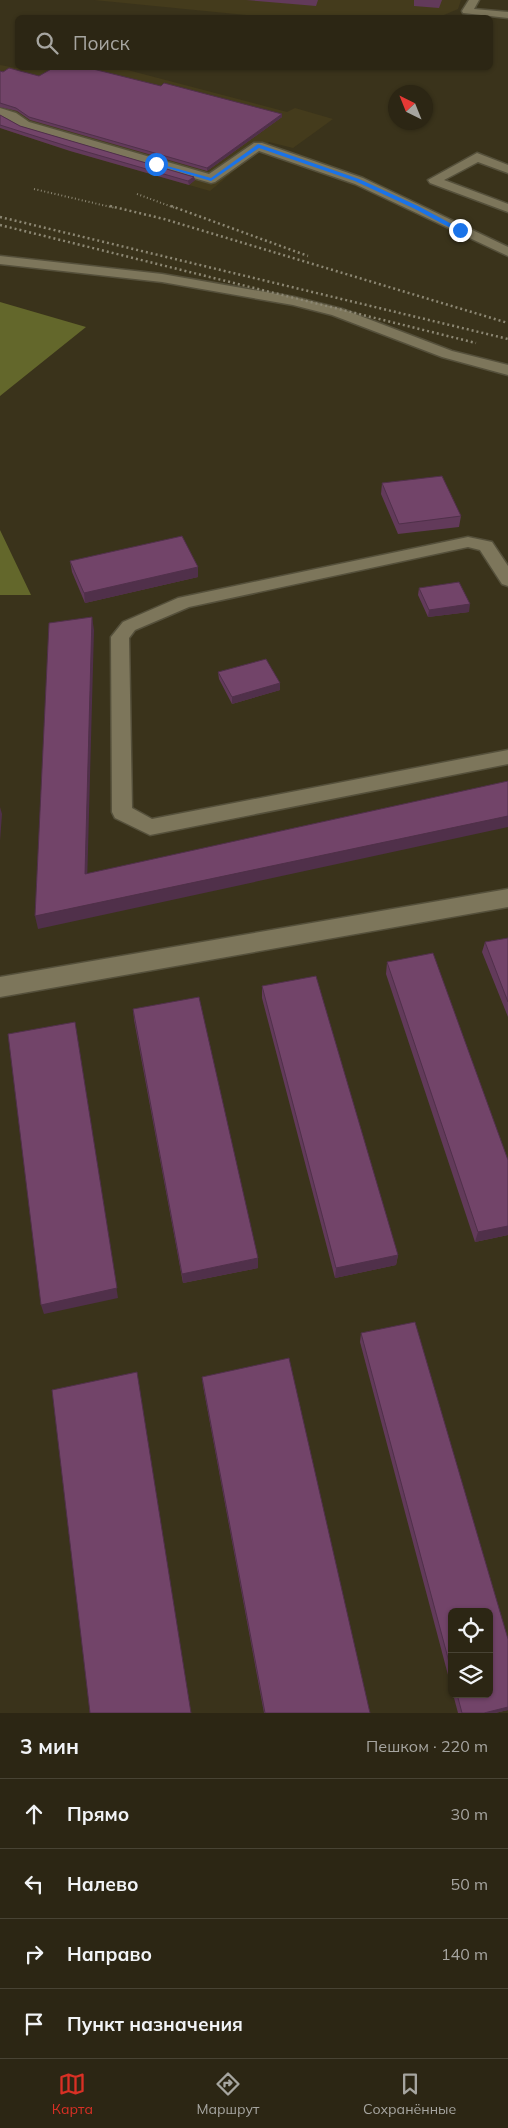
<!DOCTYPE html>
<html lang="ru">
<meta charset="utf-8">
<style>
body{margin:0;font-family:Mulish,sans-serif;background:#342e1d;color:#f1f3f6}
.controls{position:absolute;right:15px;bottom:15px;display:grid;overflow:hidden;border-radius:8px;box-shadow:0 1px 4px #0004}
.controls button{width:45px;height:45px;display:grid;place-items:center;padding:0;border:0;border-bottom:1px solid #484334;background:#2c2614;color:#f1f3f6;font:25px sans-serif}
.compass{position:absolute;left:388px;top:85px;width:45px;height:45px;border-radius:50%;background:#2c2614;box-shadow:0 1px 4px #0004;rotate:317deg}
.stop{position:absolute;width:15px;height:15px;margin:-11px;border:4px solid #1a73e8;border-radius:50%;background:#fff}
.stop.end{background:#1a73e8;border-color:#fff;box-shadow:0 1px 5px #0008}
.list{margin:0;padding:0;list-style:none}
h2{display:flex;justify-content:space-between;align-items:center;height:65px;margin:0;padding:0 20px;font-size:21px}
h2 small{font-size:16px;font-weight:400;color:#a6a5a0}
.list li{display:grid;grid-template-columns:32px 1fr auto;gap:15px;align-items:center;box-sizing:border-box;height:70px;padding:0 20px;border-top:1px solid #484334}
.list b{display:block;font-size:19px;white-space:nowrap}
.list em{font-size:16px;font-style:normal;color:#a6a5a0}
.icon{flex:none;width:28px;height:28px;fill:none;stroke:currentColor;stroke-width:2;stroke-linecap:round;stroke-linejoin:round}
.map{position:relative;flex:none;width:508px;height:1713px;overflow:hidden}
.search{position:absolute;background:#2c2614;box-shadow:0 1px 4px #0004;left:15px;right:15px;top:15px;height:55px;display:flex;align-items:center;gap:12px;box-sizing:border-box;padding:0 18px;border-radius:8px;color:#a6a5a0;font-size:19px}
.sheet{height:345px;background:#2c2614}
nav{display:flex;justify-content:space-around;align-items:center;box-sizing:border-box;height:70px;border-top:1px solid #484334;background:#2c2614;font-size:14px;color:#a6a5a0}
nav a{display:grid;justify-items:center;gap:2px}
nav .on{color:#d93025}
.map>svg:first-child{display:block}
</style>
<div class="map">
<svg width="508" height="1713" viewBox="0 0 508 1713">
<rect width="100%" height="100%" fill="#3a331b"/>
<path fill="#443b1c" d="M94,0H461L458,9L437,18L265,17Z
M0,65L16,68H120L287,112L295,108L333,119L293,148L269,142L210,191L67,150L0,128Z"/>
<path fill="#63672b" d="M0,302L86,327L0,396Z
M0,530L31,595H0Z"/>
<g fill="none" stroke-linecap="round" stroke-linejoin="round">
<g stroke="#55503b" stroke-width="3">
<path id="minor" d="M469,0H479L474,9L508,12V18L463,13L462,11Z
M0,108L16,113L29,122L209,174L254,143H262L363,178L508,247V256L355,184L259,151L215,182L211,183L21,128L8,119L0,116Z
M477,153L508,165V173L478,162L444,180L508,204V212L430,183L428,180Z
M0,256L162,274L294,297L342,309L452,351L508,365V375L442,357L332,315L293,305L162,282L0,264Z
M468,537L492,542L508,566V586L502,584L480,550L468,547L189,607L135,630L129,638L132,808L152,819L508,750V764L150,835L115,818L112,812L111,637L123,622L178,598Z
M508,889V907L0,997V977Z"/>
</g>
<use href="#minor" fill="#7d765b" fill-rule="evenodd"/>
<path stroke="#8c8773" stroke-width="2" stroke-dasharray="1 2.5" stroke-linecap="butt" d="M34,189L115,208
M137,194L175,208"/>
<path stroke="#8c8773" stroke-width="2.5" stroke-dasharray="2 3" stroke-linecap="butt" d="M110,206L164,219L508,323
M171,206L308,256
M0,217L508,339
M0,225L476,343"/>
</g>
<path fill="#623a5a" d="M246,0H318L316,6Z
M414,0H442L439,8L414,6Z
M0,71L39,76L161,86L282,117L207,171L30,120L17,111L0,107Z
M0,115L20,126L194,177L195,180L189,185L70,151L0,128Z
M382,483L461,516L459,527L398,534L381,494Z
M70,561L198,567V577L85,603L72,572Z
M419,588L469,612L428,617L418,595Z
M218,672L280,683V690L232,704L219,679Z
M508,938V1017L482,952L485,942Z
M387,962L508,1160V1235L475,1242L386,974Z
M262,986L398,1255L396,1265L335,1278L262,998Z
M133,1009L258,1268L183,1283L134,1020Z
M361,1333L508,1710L495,1713H458L453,1694H489L452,1612V1690L360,1342Z
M202,1377L370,1713H264L203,1386Z"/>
<path fill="#50304a" d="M282,114V117L207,171V168Z
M194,177L195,180L189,185L188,181Z
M198,567V577L85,603L84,593Z
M470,604L469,612L428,617L429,610Z
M92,617L94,630L87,886L85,874Z
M280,683V690L232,704V697Z
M0,807L2,814L0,841Z
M508,816V827L38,929L35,916Z
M75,1022L118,1298L44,1314L41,1305Z
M508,1226V1235L475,1242L478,1232Z
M398,1255L396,1265L335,1278L336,1268Z
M258,1258V1268L183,1283L182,1274Z
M508,1707V1710L495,1713H484Z"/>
<path fill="#724469" stroke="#50304a" d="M9,68L39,76L53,68H89L161,86L164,83L282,114L207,168L29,117L16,108L0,103V71L3,72Z
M0,115L20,126L194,177L188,181L70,147L0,125Z
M442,476L461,516L399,524L382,483Z
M182,536L198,567L84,593L70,561Z
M459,582L470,604L429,610L419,588Z
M92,617L85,874L508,781V816L35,916L49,623Z
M266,659L280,683L232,697L218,672Z
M508,938V1002L485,942Z
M433,953L508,1160V1226L478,1232L387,962Z
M316,976L398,1255L336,1268L262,986Z
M199,997L258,1258L182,1274L133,1009Z
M75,1022L117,1288L41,1305L8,1034Z
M415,1322L508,1639V1707L484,1713H462L457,1694H489V1612H452V1673L361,1333Z
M289,1358L370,1713H265L202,1377Z
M137,1372L191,1713H90L52,1390Z"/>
<path fill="#1a73e8" d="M258,144L359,179L418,206L463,230L458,232L415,209L355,181L259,148L211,181L154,164L156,163L211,178Z"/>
</svg>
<div class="controls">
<button><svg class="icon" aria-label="locate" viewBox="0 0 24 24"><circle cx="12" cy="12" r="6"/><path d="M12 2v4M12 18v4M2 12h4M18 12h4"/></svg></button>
<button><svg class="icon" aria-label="layers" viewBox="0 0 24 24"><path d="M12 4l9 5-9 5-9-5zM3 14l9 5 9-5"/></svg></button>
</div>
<svg class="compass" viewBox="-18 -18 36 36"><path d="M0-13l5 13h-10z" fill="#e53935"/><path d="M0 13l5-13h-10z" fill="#a6a5a0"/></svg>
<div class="stop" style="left:156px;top:164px"></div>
<div class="stop end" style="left:460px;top:230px"></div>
<div class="search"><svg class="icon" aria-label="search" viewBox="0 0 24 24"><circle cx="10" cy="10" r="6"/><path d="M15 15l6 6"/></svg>Поиск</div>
</div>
<section class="sheet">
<h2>3 мин<small>Пешком · 220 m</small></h2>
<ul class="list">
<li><svg class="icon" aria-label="ahead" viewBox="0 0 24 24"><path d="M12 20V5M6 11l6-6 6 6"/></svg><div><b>Прямо</b></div><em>30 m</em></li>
<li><svg class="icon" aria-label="left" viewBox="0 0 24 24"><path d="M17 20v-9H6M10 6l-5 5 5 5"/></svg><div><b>Налево</b></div><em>50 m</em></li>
<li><svg class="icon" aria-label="right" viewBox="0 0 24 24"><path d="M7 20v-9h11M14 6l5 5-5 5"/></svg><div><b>Направо</b></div><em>140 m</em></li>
<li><svg class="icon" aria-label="arrive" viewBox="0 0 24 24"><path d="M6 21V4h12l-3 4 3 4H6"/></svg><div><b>Пункт назначения</b></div></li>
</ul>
</section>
<nav>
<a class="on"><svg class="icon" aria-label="map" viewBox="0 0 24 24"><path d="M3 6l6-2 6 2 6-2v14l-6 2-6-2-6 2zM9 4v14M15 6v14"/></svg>Карта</a>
<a><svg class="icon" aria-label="directions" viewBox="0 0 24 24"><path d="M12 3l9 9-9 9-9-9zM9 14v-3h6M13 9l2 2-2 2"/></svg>Маршрут</a>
<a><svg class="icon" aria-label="saved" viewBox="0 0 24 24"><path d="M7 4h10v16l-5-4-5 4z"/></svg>Сохранённые</a>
</nav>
